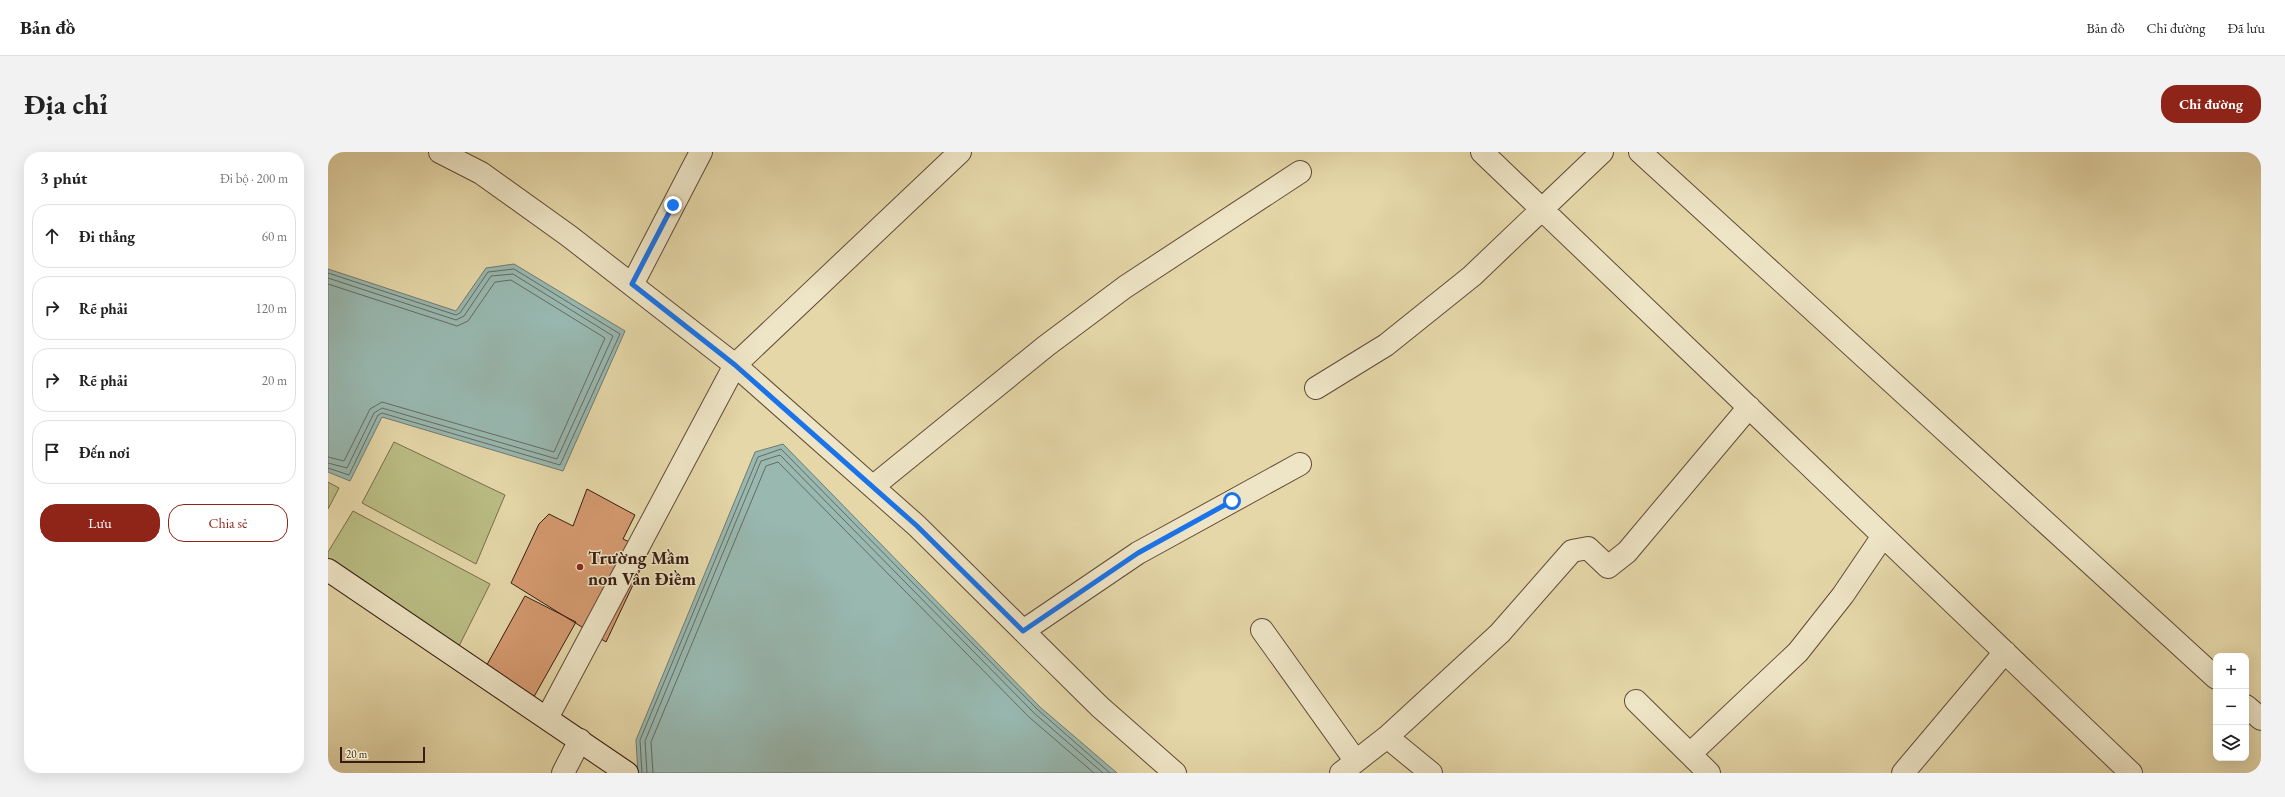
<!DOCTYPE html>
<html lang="vi">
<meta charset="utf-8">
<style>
body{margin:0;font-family:"EB Garamond",serif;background:#f2f2f2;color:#222}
.controls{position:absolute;right:12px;bottom:12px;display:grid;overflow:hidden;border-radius:8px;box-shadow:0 4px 16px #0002}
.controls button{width:36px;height:36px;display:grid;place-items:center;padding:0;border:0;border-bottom:1px solid #e0e0e0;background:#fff;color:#222;font:20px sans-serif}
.scale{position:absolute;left:12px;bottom:10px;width:85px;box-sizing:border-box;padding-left:4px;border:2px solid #371c12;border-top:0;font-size:11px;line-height:14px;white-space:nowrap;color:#371c12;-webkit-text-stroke:3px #eee5c6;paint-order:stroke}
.stop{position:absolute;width:12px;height:12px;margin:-9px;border:3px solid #1a73e8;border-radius:50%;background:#fff}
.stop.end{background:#1a73e8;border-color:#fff;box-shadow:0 1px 4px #0008}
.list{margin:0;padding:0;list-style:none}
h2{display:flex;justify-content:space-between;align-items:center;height:52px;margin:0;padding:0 16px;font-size:17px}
h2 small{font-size:13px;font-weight:400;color:#767676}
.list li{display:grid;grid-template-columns:26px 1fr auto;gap:12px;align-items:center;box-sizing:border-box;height:64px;margin:0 8px 8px;padding:0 8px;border:1px solid #e0e0e0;border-radius:16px}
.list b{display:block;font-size:15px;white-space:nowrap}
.list em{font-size:13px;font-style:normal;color:#767676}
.actions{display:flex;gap:8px;padding:12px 16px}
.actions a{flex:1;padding:9px 0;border:1px solid #8f2418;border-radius:16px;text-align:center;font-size:14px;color:#8f2418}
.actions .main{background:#8f2418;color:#fff}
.icon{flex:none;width:22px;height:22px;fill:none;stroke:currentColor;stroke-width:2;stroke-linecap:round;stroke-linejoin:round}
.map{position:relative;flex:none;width:1933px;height:621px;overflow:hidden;border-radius:16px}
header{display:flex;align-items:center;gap:24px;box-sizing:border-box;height:56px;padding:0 20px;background:#fff;border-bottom:1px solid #e0e0e0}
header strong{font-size:19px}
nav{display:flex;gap:22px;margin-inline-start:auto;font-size:14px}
.intro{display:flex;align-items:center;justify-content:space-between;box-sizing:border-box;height:96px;padding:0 24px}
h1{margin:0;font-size:28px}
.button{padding:10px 18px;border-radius:16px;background:#8f2418;color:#fff;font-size:14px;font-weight:700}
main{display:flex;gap:24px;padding:0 24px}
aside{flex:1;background:#fff;border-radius:16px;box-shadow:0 4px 16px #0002}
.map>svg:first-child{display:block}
</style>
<header>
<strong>Bản đồ</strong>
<nav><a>Bản đồ</a><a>Chỉ đường</a><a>Đã lưu</a></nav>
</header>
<div class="intro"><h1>Địa chỉ</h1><a class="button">Chỉ đường</a></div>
<main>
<aside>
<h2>3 phút<small>Đi bộ · 200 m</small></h2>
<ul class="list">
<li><svg class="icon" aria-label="ahead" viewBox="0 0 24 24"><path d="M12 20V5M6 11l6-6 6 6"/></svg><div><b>Đi thẳng</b></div><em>60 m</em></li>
<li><svg class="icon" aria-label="right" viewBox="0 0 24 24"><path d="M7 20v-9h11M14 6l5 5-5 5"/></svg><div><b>Rẽ phải</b></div><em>120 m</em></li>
<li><svg class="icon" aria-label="right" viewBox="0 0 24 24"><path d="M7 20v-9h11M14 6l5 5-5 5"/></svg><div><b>Rẽ phải</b></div><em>20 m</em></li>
<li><svg class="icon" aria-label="arrive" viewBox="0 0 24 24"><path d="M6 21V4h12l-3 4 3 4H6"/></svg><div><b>Đến nơi</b></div></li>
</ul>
<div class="actions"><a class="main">Lưu</a><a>Chia sẻ</a></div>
</aside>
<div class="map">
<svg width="1933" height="621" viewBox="0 0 1933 621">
<rect width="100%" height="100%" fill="#e5d7a8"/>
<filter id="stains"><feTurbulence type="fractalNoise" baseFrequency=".005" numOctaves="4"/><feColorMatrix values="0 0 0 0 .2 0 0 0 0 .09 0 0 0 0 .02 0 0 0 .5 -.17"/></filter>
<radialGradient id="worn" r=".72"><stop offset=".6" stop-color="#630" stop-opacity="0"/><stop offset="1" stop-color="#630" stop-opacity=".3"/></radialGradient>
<path fill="#babd84" stroke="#786c4b" d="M66,290L177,343L148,412L34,351Z
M0,330L11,336L0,357Z
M25,359L162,432L130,496L0,417V400Z"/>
<path fill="#98b8b0" stroke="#717a71" d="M186,112L297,179L235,319L54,265L22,329L0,320V117L128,159L158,116Z
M455,292L712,555L789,621H310L308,588L427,300Z"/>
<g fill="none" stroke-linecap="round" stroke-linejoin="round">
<path stroke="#686a61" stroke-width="1" d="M0,121L128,163L132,161L160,120L186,117L292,182L232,313L54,261L50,263L21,323L0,316
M0,126L128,168L136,164L163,124L185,122L285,184L229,307L54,256L46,261L19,316L0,311
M0,132L129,174L140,169L167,130L183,128L277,186L226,300L54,250L42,257L16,309L0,305
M314,621L312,588L430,305L453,297L709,557L782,621
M319,621L317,589L433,309L452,303L706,561L775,621
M325,621L323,590L438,314L450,310L701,565L766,621"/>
</g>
<path fill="#d59a70" stroke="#371c12" d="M259,337L307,363L295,387L321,399L278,490L183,431L211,372L221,362L245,374Z
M197,444L248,470L203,550L156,518Z"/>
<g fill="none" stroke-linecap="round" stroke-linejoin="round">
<g stroke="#624b38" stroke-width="24">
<path id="street" d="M112,0L153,21L241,84L407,213L589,374L772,555L847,621
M1154,0L1803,621
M1312,0L1888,526
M304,133L373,0
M988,236L1058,193L1144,124L1274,0
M553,328L718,194L797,135L972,20
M934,478L1027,608
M695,479L810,401L972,312
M1308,549L1381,621
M1918,554L1933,567
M219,566L407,213L632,0
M1059,585L1103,621
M1362,602L1470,500L1515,443L1555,384
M235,621L252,588
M1013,621L1059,585L1172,481L1244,399L1260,396L1280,415L1299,400L1421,255
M1575,621L1677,500"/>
</g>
<g stroke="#371c12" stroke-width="24">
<path id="secondary" d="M0,418L299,621"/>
</g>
<use href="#street" stroke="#eee5c6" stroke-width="22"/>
<use href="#secondary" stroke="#eee5c6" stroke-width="22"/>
</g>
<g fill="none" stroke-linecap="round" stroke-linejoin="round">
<path stroke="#1a73e8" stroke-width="5" d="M345,53L304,132L407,213L589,374L695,479L810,401L904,349"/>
</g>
<circle fill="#8f2418" stroke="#eee5c6" stroke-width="1.5" cx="252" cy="415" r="4"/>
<g text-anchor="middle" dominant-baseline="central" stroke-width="3" stroke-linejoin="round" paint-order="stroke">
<g font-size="18" font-weight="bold" fill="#371c12" stroke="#eee5c6" text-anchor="start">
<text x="260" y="405">Trường Mầm<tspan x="260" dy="21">non Vân Điềm</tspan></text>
</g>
</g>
<rect width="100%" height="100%" filter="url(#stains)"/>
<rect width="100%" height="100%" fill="url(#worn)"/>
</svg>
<div class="controls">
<button>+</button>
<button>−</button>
<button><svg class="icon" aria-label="layers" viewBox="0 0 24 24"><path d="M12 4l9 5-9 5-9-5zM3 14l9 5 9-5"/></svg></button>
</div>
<div class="scale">20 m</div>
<div class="stop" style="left:904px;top:349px"></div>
<div class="stop end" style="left:345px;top:53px"></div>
</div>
</main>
